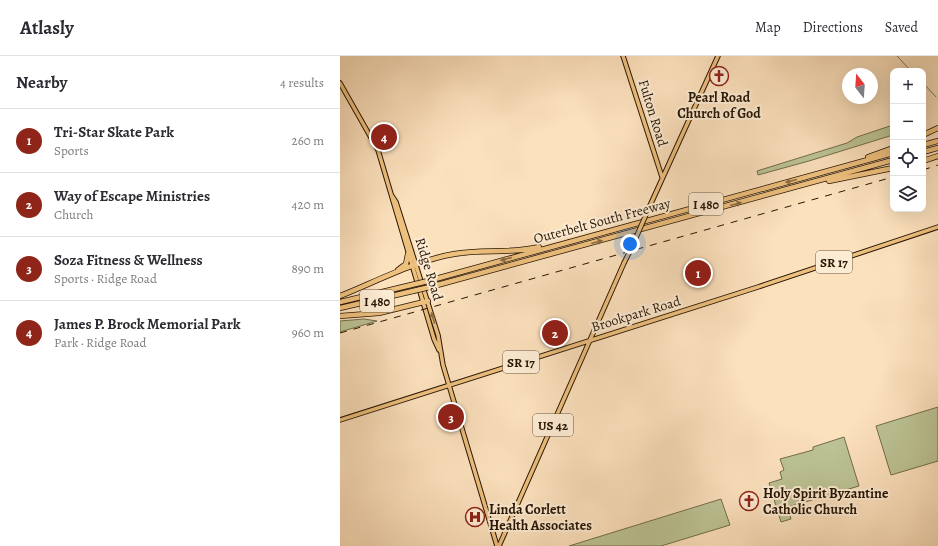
<!DOCTYPE html>
<meta charset="utf-8">
<style>
body{margin:0;font-family:Alegreya,serif;background:#f7f7f7;color:#2b2b33}
.controls{position:absolute;right:12px;top:12px;display:grid;overflow:hidden;border-radius:8px;box-shadow:0 4px 16px #0002}
.controls button{width:36px;height:36px;display:grid;place-items:center;padding:0;border:0;border-bottom:1px solid #e1e1e2;background:#fff;color:#2b2b33;font:20px sans-serif}
.compass{position:absolute;left:502px;top:12px;width:36px;height:36px;border-radius:50%;background:#fff;box-shadow:0 4px 16px #0002;rotate:343deg}
.you{position:absolute;left:290px;top:188px;width:14px;height:14px;margin:-10px;border:3px solid #fff;border-radius:50%;background:#1a73e8;box-shadow:0 0 0 6px #1a73e833}
.badge{display:grid;place-items:center;width:26px;height:26px;border-radius:50%;background:#8f2418;color:#fff;font-size:13px;font-weight:700}
.pin{position:absolute;translate:-50% -50%;border:2px solid #fff;box-shadow:0 1px 4px #0006}
.list{margin:0;padding:0;list-style:none}
h2{display:flex;justify-content:space-between;align-items:center;height:52px;margin:0;padding:0 16px;font-size:17px}
h2 small{font-size:13px;font-weight:400;color:#7c7c81}
.list li{display:grid;grid-template-columns:26px 1fr auto;gap:12px;align-items:center;box-sizing:border-box;height:64px;padding:0 16px;border-top:1px solid #e1e1e2}
.list b{display:block;font-size:15px;white-space:nowrap}
.list p{margin:0;font-size:13px;white-space:nowrap;color:#7c7c81}
.list em{font-size:13px;font-style:normal;color:#7c7c81}
.icon{flex:none;width:22px;height:22px;fill:none;stroke:currentColor;stroke-width:2;stroke-linecap:round;stroke-linejoin:round}
.map{position:relative;flex:none;width:598px;height:490px;overflow:hidden}
header{display:flex;align-items:center;gap:24px;box-sizing:border-box;height:56px;padding:0 20px;background:#fff;border-bottom:1px solid #e1e1e2}
header strong{font-size:19px}
nav{display:flex;gap:22px;margin-inline-start:auto;font-size:14px}
main{display:flex}
aside{flex:1;background:#fff}
.map>svg:first-child{display:block}
</style>
<header>
<strong>Atlasly</strong>
<nav><a>Map</a><a>Directions</a><a>Saved</a></nav>
</header>
<main>
<aside>
<h2>Nearby<small>4 results</small></h2>
<ul class="list">
<li><span class="badge">1</span><div><b>Tri-Star Skate Park</b><p>Sports</p></div><em>260 m</em></li>
<li><span class="badge">2</span><div><b>Way of Escape Ministries</b><p>Church</p></div><em>420 m</em></li>
<li><span class="badge">3</span><div><b>Soza Fitness &amp; Wellness</b><p>Sports · Ridge Road</p></div><em>890 m</em></li>
<li><span class="badge">4</span><div><b>James P. Brock Memorial Park</b><p>Park · Ridge Road</p></div><em>960 m</em></li>
</ul>
</aside>
<div class="map">
<svg width="598" height="490" viewBox="0 0 598 490">
<rect width="100%" height="100%" fill="#fce1bd"/>
<filter id="stains"><feTurbulence type="fractalNoise" baseFrequency=".005" numOctaves="4"/><feColorMatrix values="0 0 0 0 .2 0 0 0 0 .09 0 0 0 0 .02 0 0 0 .5 -.17"/></filter>
<radialGradient id="worn" r=".72"><stop offset=".6" stop-color="#630" stop-opacity="0"/><stop offset="1" stop-color="#630" stop-opacity=".3"/></radialGradient>
<path fill="#bcc394" stroke="#716c4c" d="M553,69V79L469,105L418,119L417,115L507,87L517,81Z
M51,73L55,84L39,89L35,81L36,78Z
M24,263L37,265L0,276V265Z
M598,351V405L551,419L536,370Z
M504,381L519,430L448,451L451,463L441,466L429,427L442,423L440,416L444,414L440,403L473,394V391Z
M381,443L390,469L321,490H229Z"/>
<g fill="none" stroke-linecap="round" stroke-linejoin="round">
<path stroke="#6f7a69" stroke-width="1" d="M557,0L571,15
M583,27L596,41"/>
<g stroke="#261504" stroke-width="5.5">
<path id="major" d="M283,0L322,121
M0,27L38,94L94,283L99,294
M52,140L56,146L98,279L103,309L157,490
M308,154L378,0
M292,191L295,184
M0,364L418,231L598,171
M159,490L284,207"/>
</g>
<g stroke="#261504" stroke-width="6">
<path id="highway" d="M583,79L598,72
M583,89L598,85
M583,96L598,92
M528,101L553,92
M583,105L598,100
M489,125L553,112
M58,214L66,208L68,198
M88,225L553,97
M90,231L553,104
M0,240C35,226 77,204 114,198C143,193 171,198 199,191
M0,246L71,229
M0,252L73,235
M0,260L39,257L88,245"/>
</g>
<use href="#major" stroke="#eec07e" stroke-width="3.5"/>
<use href="#highway" stroke="#eec07e" stroke-width="4.5"/>
<path stroke="#261504" stroke-width="1" stroke-dasharray="7 7" stroke-linecap="butt" d="M583,114L598,109
M0,277L553,121"/>
<g stroke="#261504" stroke-width="5.5" stroke-linecap="butt">
<path id="major-bridge" d="M295,184L308,154
M284,207L292,191"/>
</g>
<g stroke="#261504" stroke-width="6" stroke-linecap="butt">
<path id="highway-bridge" d="M71,229L88,225
M73,235L90,231"/>
</g>
<use href="#major-bridge" stroke="#eec07e" stroke-width="3.5"/>
<use href="#highway-bridge" stroke="#eec07e" stroke-width="4.5"/>
</g>
<defs><path id="oneway-solid" d="M-6-.8H1V-3.2L6.5 0L1 3.2V.8H-6Z"/></defs>
<g fill="#8a6a41">
<use href="#oneway-solid" transform="translate(451 125) rotate(165)"/>
<use href="#oneway-solid" transform="translate(396 148) rotate(-15)"/>
<use href="#oneway-solid" transform="translate(257 186) rotate(-15)"/>
<use href="#oneway-solid" transform="translate(166 203) rotate(165)"/>
<use href="#oneway-solid" transform="translate(93 262) rotate(-106)"/>
</g>
<defs>
<g id="church-ring" transform="scale(1)"><circle r="9.5" fill="#fdecd4" stroke="#8f2418" stroke-width="1.5"/><path d="M-1.2-6h2.4v3.5h3.3v2.4h-3.3V6h-2.4V-.1h-3.3v-2.4h3.3Z" fill="#8f2418"/></g>
<g id="hospital-ring" transform="scale(1)"><circle r="9.5" fill="#fdecd4" stroke="#8f2418" stroke-width="1.5"/><path d="M-5-5h3v3.5h4V-5h3V5h-3V1.5h-4V5h-3Z" fill="#8f2418"/></g>
</defs>
<g fill-rule="evenodd">
<use href="#church-ring" x="379" y="20"/>
<use href="#church-ring" x="409" y="445"/>
<use href="#hospital-ring" x="135" y="461"/>
</g>
<g text-anchor="middle" dominant-baseline="central" stroke-width="4" stroke-linejoin="round" paint-order="stroke">
<g fill="#fdecd4" stroke="#665642" stroke-width="1">
<rect x="349" y="137" width="34" height="22" rx="3"/>
<rect x="476" y="195" width="36" height="22" rx="3"/>
<rect x="20" y="234" width="34" height="22" rx="3"/>
<rect x="163" y="295" width="36" height="22" rx="3"/>
<rect x="193" y="358" width="40" height="22" rx="3"/>
</g>
<g font-size="13" font-weight="bold" fill="#261504">
<text x="366" y="148">I 480</text>
<text x="494" y="206">SR 17</text>
<text x="37" y="245">I 480</text>
<text x="181" y="306">SR 17</text>
<text x="213" y="369">US 42</text>
</g>
<g font-size="14" font-weight="bold" fill="#261504" stroke="#fdecd4" text-anchor="start">
<text x="379" y="41" text-anchor="middle">Pearl Road<tspan x="379" dy="16">Church of God</tspan></text>
<text x="423" y="437">Holy Spirit Byzantine<tspan x="423" dy="16">Catholic Church</tspan></text>
<text x="149" y="453">Linda Corlett<tspan x="149" dy="16">Health Associates</tspan></text>
</g>
<g font-size="14" fill="#261504" stroke="#fdecd4">
<text transform="translate(313 57) rotate(73)">Fulton Road</text>
<text transform="translate(262 165) rotate(-15)">Outerbelt South Freeway</text>
<text transform="translate(89 213) rotate(73)">Ridge Road</text>
<text transform="translate(296 258) rotate(-17)">Brookpark Road</text>
</g>
</g>
<rect width="100%" height="100%" filter="url(#stains)"/>
<rect width="100%" height="100%" fill="url(#worn)"/>
</svg>
<div class="controls">
<button>+</button>
<button>−</button>
<button><svg class="icon" aria-label="locate" viewBox="0 0 24 24"><circle cx="12" cy="12" r="6"/><path d="M12 2v4M12 18v4M2 12h4M18 12h4"/></svg></button>
<button><svg class="icon" aria-label="layers" viewBox="0 0 24 24"><path d="M12 4l9 5-9 5-9-5zM3 14l9 5 9-5"/></svg></button>
</div>
<svg class="compass" viewBox="-18 -18 36 36"><path d="M0-13l5 13h-10z" fill="#e53935"/><path d="M0 13l5-13h-10z" fill="#7c7c81"/></svg>
<div class="you"></div>
<div class="pin badge" style="left:358px;top:217px">1</div>
<div class="pin badge" style="left:215px;top:277px">2</div>
<div class="pin badge" style="left:111px;top:361px">3</div>
<div class="pin badge" style="left:44px;top:81px">4</div>
</div>
</main>
